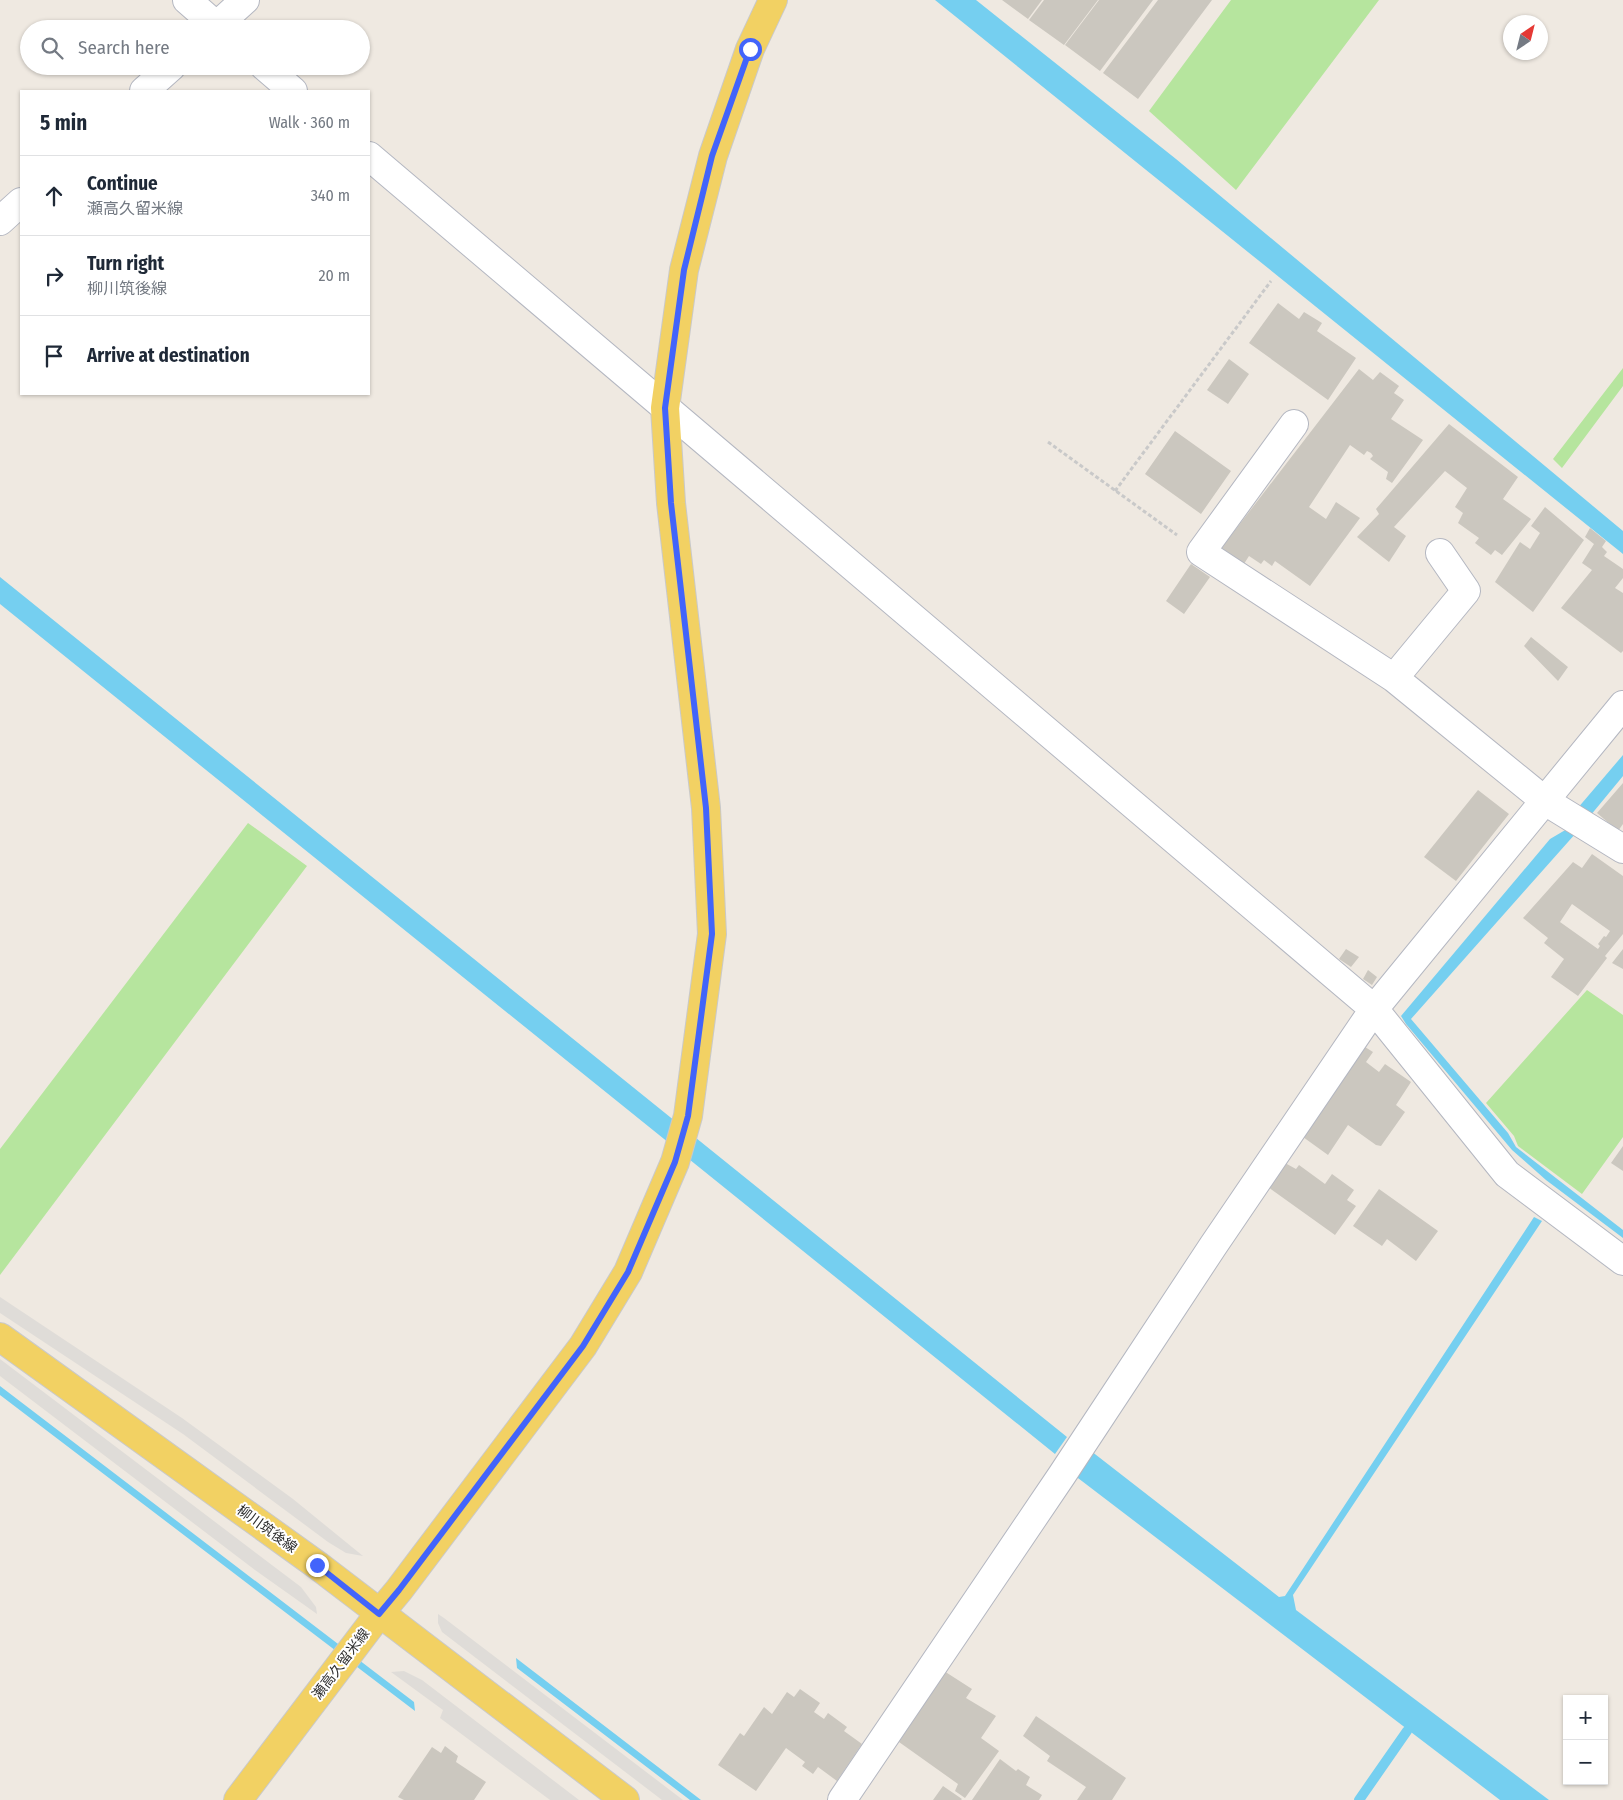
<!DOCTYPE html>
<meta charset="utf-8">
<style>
body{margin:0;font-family:"Fira Sans Condensed","Noto Sans JP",sans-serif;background:#f6f6f7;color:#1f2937}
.controls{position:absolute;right:15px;bottom:15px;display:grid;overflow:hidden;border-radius:0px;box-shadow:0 1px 4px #0004}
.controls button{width:45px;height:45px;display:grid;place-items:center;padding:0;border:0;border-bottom:1px solid #e0e1e3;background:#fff;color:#1f2937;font:25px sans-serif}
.compass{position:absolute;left:1503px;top:15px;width:45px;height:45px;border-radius:50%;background:#fff;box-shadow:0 1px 4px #0004;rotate:35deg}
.stop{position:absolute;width:15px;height:15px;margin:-11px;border:4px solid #4264fb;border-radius:50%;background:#fff}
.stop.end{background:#4264fb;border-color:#fff;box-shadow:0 1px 5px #0008}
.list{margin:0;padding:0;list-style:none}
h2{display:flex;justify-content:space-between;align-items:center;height:65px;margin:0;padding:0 20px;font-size:21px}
h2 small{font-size:16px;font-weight:400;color:#747a83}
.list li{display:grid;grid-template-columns:32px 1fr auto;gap:15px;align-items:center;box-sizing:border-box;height:80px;padding:0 20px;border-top:1px solid #e0e1e3}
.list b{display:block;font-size:19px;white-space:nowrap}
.list p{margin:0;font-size:16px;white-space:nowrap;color:#747a83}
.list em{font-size:16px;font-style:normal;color:#747a83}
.icon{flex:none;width:28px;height:28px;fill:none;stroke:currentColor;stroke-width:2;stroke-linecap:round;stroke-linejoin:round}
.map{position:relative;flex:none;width:1623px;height:1800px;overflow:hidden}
.search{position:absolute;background:#fff;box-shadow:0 1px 4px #0004;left:20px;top:20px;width:350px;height:55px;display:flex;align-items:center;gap:12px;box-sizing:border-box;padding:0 18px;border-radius:28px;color:#747a83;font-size:19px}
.panel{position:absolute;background:#fff;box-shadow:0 1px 4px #0004;left:20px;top:90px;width:350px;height:305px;border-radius:0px}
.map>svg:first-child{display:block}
</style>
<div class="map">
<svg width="1623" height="1800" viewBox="0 0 1623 1800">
<rect width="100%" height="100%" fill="#efe9e1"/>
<path fill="#b6e59e" d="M1231,0H1379L1236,190L1149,111Z
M1623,368V386L1562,468L1553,459Z
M248,823L307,866L0,1275V1149Z
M1587,990L1623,1015V1137L1582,1194L1518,1146L1514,1136L1486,1103Z"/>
<path fill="#dfdcd8" d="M0,1297L182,1418L293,1499L363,1556L346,1553L328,1542L183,1434L0,1313Z
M0,1359L301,1587L316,1607L317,1614L255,1570L0,1376Z
M438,1614L444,1618L683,1800H662L442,1632L438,1623Z
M404,1671L422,1680L579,1800H550L440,1718L443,1710L391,1672Z"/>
<path fill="#75cff0" d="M935,0H976L1176,159L1623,531V554Z
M0,577L1067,1437L1055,1454L0,604Z
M1623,755V776L1576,833L1411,1019L1508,1133L1516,1147L1623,1230V1238L1546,1180L1512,1150L1406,1024L1401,1016L1550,839L1567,829L1577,809Z
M1534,1217L1542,1221L1293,1595L1296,1610L1549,1800H1500L1074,1475L1091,1451L1279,1597L1285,1596Z
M0,1386L414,1702L415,1711L0,1395Z
M516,1658L701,1800H690L517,1668Z"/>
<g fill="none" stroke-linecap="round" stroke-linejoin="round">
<path stroke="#75cff0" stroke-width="10" d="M1359,1800L1407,1731"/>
</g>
<path fill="#cbc7bf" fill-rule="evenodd" d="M1002,0H1042L1028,19Z
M1044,0H1098L1064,45L1029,20Z
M1099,0H1153L1100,71L1065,45Z
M1158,0H1212L1138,99L1103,73Z
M1278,303L1299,319L1304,312L1322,323L1317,331L1356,358L1328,400L1249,343Z
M1229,359L1249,374L1228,404L1207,390Z
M1359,369L1373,380L1380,372L1399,386L1394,393L1404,400L1391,419L1423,440L1392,483L1386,479L1388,472L1370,459L1373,456L1371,453L1367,451L1364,455L1350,445L1309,507L1326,519L1336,502L1360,518L1310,586L1275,561L1272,566L1264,560L1261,564L1249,556L1242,567L1219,551Z
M1449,424L1518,477L1503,499L1531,519L1502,555L1495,550L1491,555L1475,543L1479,538L1458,523L1463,513L1455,507L1467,488L1445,471L1394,527L1406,536L1389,562L1357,537L1379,514L1376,509Z
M1175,431L1231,471L1201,514L1145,474Z
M1545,507L1584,540L1533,612L1495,582L1520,542L1530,549L1540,533L1531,526Z
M1590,528L1606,541L1602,547L1607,552L1604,556L1623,569V578L1615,588L1623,593V651L1621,653L1561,608L1592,570L1582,563L1594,544L1585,537Z
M1191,564L1210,577L1184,614L1166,601Z
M1531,637L1568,667L1558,681L1524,646Z
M1623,783V824L1618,831L1597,813Z
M1478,790L1509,814L1456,881L1424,857Z
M1592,854L1623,876V934L1605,956L1607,958L1578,996L1551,977L1564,959L1544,943L1548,938L1523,918L1573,862L1582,868ZM1572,904L1610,931L1606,937L1604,936L1598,944L1600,946L1598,949L1560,922Z
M1346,949L1359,957L1351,967L1339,959Z
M1623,949V969L1612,963Z
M1368,970L1377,977L1372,985L1363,979Z
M1365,1047L1373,1052L1366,1062L1379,1072L1385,1064L1411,1082L1396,1105L1405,1112L1381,1146L1376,1145L1348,1125L1328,1155L1303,1137Z
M1623,1146V1171L1611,1163Z
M1285,1163L1296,1169L1299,1165L1325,1184L1332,1174L1354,1190L1347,1200L1356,1206L1335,1235L1268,1187Z
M1379,1189L1438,1231L1416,1261L1387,1239L1382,1246L1353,1226Z
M944,1671L972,1689L966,1698L996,1716L981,1738L999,1751L965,1798L955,1791L958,1784L899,1742Z
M800,1689L820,1703L814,1712L824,1719L828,1713L847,1727L844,1731L862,1744L837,1781L818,1767L813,1774L802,1766L805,1762L786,1748L756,1791L718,1765L740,1733L744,1736L764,1707L772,1714L787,1692L794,1697Z
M1036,1716L1126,1778L1112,1800H1077L1086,1787L1047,1761L1050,1756L1023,1736Z
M445,1746L458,1756L456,1762L486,1782L474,1800H404L398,1797L432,1747L441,1753Z
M1000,1759L1016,1771L1018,1769L1030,1777L1026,1785L1042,1795L1039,1800H972Z
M943,1786L962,1799L961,1800H933Z"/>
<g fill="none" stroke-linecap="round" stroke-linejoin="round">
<g stroke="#b4b7c1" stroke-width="30">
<path id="minor" d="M187,0L220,29
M213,29L245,0
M264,66L293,91
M144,91L172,66
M369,156L1374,1009L1507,1174L1623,1261
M0,221L21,202
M1294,424L1201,552L1394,678L1545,801L1623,849
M1394,678L1466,591L1440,553
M842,1800L1062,1475L1213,1246L1374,1009L1623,705"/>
</g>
<g stroke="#c9c9c9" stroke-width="30">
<path id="major" d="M0,1337L317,1565L625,1800
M238,1800L379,1614L399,1590L583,1346L628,1272L675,1162L688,1116L712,934L706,808L671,503L665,408L684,270L713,156L750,49L773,0"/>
</g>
<path stroke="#c9c9c9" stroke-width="3" stroke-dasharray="4 2.5" stroke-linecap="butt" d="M1048,442L1177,535
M1115,491L1271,281"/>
<use href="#minor" stroke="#fff" stroke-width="28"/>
<use href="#major" stroke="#f2d163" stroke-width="28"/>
</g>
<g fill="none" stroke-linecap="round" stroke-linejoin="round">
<path stroke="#4264fb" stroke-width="6" d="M317,1565L379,1614L399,1590L583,1346L628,1272L675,1162L688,1116L712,934L706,808L671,503L665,408L684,270L712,156L750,49"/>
</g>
<g text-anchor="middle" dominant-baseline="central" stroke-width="4" stroke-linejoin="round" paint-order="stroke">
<g font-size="14" fill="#2e2e2e" stroke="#fff">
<text transform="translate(267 1529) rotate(36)">柳川筑後線</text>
<text transform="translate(341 1664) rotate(-53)">瀬高久留米線</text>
</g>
</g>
</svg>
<div class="controls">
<button>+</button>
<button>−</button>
</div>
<svg class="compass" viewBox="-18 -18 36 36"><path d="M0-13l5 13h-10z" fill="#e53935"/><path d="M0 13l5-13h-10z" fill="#747a83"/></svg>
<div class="stop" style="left:750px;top:49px"></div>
<div class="stop end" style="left:317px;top:1565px"></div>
<div class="search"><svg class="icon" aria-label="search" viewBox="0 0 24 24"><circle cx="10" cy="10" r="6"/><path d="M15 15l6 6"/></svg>Search here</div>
<section class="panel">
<h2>5 min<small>Walk · 360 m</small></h2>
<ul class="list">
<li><svg class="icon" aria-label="ahead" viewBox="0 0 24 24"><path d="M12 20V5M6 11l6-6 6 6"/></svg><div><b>Continue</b><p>瀬高久留米線</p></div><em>340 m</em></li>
<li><svg class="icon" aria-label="right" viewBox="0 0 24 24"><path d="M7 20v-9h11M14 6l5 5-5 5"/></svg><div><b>Turn right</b><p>柳川筑後線</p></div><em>20 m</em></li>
<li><svg class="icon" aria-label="arrive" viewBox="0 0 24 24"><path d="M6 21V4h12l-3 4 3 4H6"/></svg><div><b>Arrive at destination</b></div></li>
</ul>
</section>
</div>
